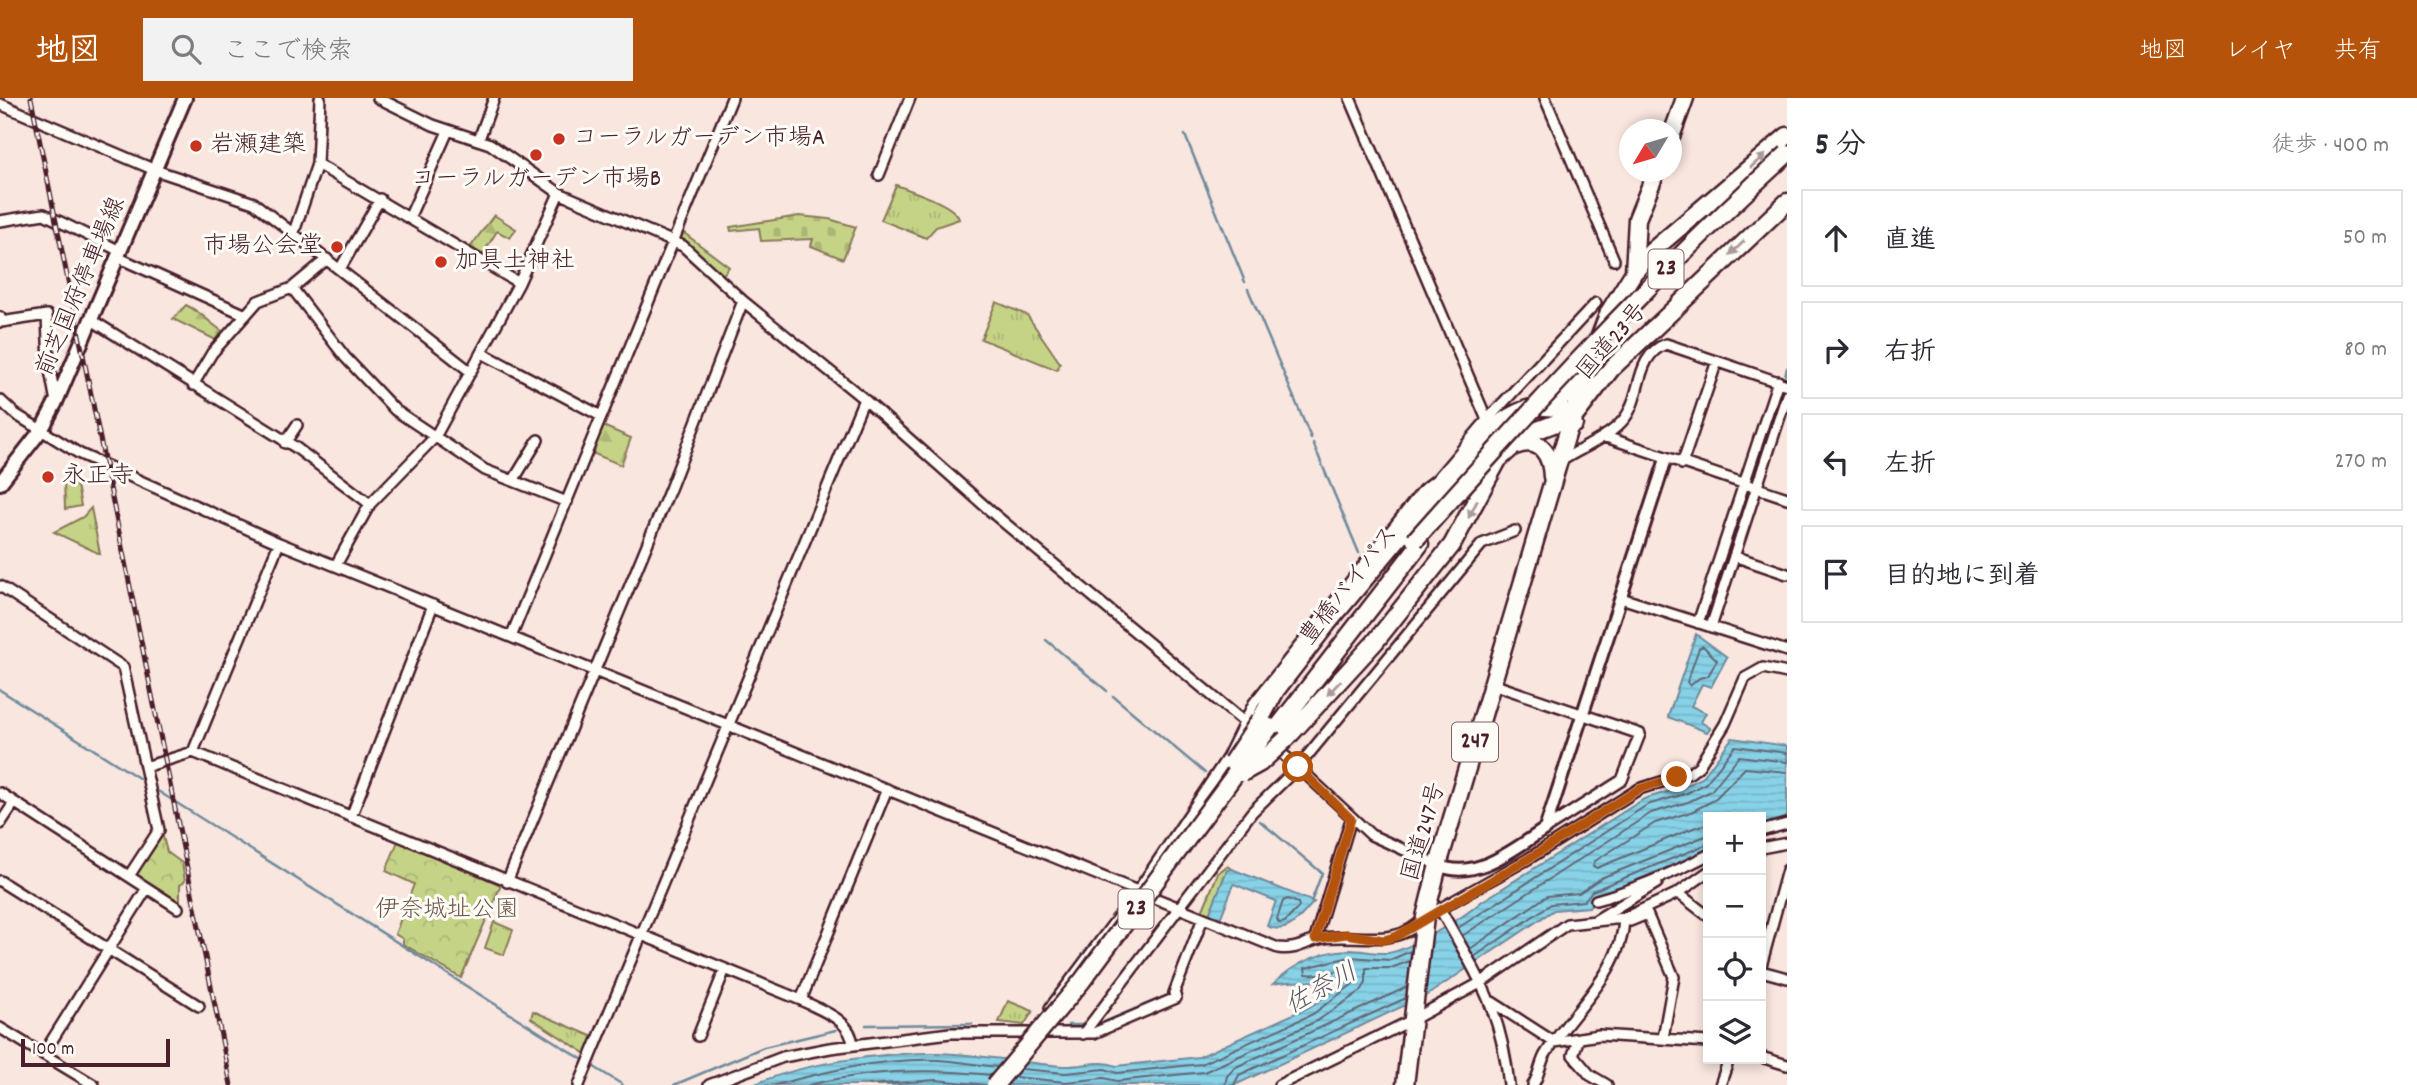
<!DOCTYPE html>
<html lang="ja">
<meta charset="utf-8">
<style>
body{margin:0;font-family:Dekko,"Klee One",sans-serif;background:#f2f2f3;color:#2b2b33}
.controls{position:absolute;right:21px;bottom:21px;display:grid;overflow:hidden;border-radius:0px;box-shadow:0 4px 10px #0003}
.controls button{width:63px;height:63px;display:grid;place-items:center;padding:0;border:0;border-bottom:2px solid #e1e1e2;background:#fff;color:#2b2b33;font:35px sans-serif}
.compass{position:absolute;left:1619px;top:21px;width:63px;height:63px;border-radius:50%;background:#fff;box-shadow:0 4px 10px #0003;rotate:232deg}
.scale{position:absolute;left:21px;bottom:18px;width:149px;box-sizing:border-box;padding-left:7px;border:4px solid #4a1f2b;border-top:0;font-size:19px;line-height:24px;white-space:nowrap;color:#4a1f2b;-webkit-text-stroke:5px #fdfcf7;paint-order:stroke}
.stop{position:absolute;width:21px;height:21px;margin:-16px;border:5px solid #b45309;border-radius:50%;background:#fff}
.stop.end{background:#b45309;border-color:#fff;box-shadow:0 2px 7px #0008}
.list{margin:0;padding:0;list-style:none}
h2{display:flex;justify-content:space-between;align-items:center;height:91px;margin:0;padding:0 28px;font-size:30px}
h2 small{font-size:23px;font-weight:400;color:#7c7c81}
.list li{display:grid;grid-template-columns:46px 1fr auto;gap:21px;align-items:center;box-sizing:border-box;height:98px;margin:0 14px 14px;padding:0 14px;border:2px solid #e1e1e2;border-radius:0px}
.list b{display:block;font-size:26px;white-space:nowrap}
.list em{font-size:23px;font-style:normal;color:#7c7c81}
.icon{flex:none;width:38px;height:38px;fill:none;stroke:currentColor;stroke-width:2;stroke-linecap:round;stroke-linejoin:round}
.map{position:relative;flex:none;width:1787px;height:987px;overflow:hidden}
header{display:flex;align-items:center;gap:42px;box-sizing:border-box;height:98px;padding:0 35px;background:#b45309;color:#fff}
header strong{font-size:33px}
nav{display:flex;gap:38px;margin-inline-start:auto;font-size:24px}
.search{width:490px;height:63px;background:#f2f2f3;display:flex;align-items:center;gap:18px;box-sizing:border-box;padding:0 24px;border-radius:0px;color:#7c7c81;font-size:26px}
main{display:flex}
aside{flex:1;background:#fff}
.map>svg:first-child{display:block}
</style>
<header>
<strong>地図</strong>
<div class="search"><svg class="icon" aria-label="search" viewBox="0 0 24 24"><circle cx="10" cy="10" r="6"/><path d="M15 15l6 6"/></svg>ここで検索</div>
<nav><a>地図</a><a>レイヤ</a><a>共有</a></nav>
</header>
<main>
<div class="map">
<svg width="1787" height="987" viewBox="0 0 1787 987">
<defs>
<pattern id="grass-tufts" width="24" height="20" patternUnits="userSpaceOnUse" patternTransform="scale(1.75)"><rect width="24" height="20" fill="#c5d387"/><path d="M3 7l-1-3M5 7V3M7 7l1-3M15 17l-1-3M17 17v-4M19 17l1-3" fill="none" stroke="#abb575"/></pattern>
<pattern id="forest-firs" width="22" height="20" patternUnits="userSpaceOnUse" patternTransform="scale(1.75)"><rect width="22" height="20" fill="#c5d387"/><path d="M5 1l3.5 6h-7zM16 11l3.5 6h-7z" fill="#abb575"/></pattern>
<pattern id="cemetery-stones" width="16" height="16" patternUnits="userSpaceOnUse" patternTransform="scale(1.75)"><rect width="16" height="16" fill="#c5d387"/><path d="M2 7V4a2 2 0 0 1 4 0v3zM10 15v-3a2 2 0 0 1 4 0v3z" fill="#abb575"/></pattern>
<pattern id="park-crowns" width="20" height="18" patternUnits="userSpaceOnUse" patternTransform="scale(1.75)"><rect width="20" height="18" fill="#c5d387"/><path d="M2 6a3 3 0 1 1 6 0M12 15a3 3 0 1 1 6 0" fill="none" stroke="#abb575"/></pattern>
<pattern id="water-rules" width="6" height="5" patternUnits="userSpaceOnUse" patternTransform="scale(1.75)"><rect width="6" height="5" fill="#87d2e7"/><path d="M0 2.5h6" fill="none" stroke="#76b4c6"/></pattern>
</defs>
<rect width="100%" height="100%" fill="#f8e6df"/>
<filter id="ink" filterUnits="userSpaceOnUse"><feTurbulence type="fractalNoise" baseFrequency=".0143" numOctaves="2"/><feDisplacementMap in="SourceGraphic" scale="14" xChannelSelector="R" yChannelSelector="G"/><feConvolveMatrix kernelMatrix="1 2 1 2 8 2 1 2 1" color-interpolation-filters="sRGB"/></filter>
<g filter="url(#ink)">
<path fill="url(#grass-tufts)" stroke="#887959" stroke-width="2" d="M896,87C911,93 955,106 959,121L936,129L926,140L881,122Z
M678,135H684L729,169L722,178L676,140Z
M996,204L1027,217L1060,265L1057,272L981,241Z
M91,410L100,456L54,434L83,419Z
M1227,768L1232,771L1227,772L1209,817L1202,814L1218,775Z
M494,824L513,832L504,857L485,850Z
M1008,903L1033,913L1024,927L999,924Z
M533,913L596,940L588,957L531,920Z"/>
<path fill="url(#forest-firs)" stroke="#887959" stroke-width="2" d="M494,117L516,131L510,140L497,133L481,159L469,151Z
M186,207C203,215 211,227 227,236L220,244L173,221Z
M603,328L631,340L621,367L592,355Z"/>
<path fill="url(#cemetery-stones)" stroke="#887959" stroke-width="2" d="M799,118L829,121L856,129L843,161L811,148L813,141L761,143L759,130L731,133L730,129Z
M76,382L81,408L65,411L64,384Z"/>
<path fill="url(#park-crowns)" stroke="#887959" stroke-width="2" d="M162,735L167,754L182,765L185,783L180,787V807L136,779V773Z
M398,743L501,787L461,880L403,846V841L395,836L414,786L386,773Z"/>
<path fill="url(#water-rules)" stroke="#6f8a9c" stroke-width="2" d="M1696,536L1727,559L1711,589L1702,586L1691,608L1706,615L1701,624L1710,630L1707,634L1668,619Z
M1732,640L1787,648V719L1761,727V719H1708V752L1595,800L1589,809L1554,812L1429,896L1235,987H753C802,965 883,954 937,955C979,956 1022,965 1064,968C1082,969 1100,961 1116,968L1199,959L1309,909L1352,881L1341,878C1318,887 1297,881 1273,886C1295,865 1319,853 1350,852C1362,852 1375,856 1388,855C1409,852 1465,819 1481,804L1644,701L1683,689L1702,680Z
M1232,771L1314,804C1299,819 1289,838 1267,828L1276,803L1234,786L1220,821L1209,817L1227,772Z"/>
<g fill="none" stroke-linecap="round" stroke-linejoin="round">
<path stroke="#626776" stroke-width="2" d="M1703,548L1717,562L1708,578L1699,580L1690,588L1687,584L1699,550Z
M1708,727L1696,729L1597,770L1593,768L1595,763L1655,725L1691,714L1714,702L1745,670L1787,674
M1288,801L1298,805L1299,809L1285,824L1279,825L1277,821L1283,803Z
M1458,830L1647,707L1685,696L1706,685L1735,648L1787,655
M1462,838L1651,715L1688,704L1711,693L1739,658L1787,664
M1470,851L1547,798L1579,795L1601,780L1708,737
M1474,859L1551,806L1584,803L1592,793L1708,746
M1021,971L1066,975L1105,971L1117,975L1201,966L1313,916L1357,883L1354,875C1338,868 1324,879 1306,876L1305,870L1350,859L1390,862L1411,853
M1014,979L1066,984L1104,980L1117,983L1204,974L1317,923L1361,893L1366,885V870H1391L1410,863
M775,987C827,973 883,960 938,962C958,963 978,967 998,969
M809,987C869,972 929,970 991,977
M869,987L936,982L986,987
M1225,987L1227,978L1234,970L1407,889
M1234,987L1239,977L1406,900"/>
<path stroke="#6f8a9c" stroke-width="2.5" d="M1185,37L1245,184
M1248,191L1311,340
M1785,277L1787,270
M1313,345L1359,455
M1759,354L1779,294
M1706,516L1729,446
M1046,542L1107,593
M0,592L145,684
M1113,598L1205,675
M153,690L585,963
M1260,723L1322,775L1311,804
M1181,891L1206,827
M866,927L972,926
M1068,927H1082
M1095,928L1168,897
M591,967L623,987
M674,987L764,949L836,932"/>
<g stroke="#4a1f2b" stroke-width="14">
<path id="minor" d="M378,0L433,27L490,46L559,95L683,148L743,203L864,301L995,417L1298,669L1482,446L1515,433
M1350,0L1487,322
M1545,0L1614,162
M0,6L155,72L254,105L471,274
M479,41L494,0
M317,66L519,185
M879,77L910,0
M410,118L448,33
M0,123L44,116L120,153
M294,134L317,66L320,0
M117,159L246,217
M340,171L380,101
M292,190L345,259L395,312L485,372L567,404
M0,219L1,224L47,217L49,267L56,304
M90,221L295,349L370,406
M482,255L601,318
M193,287L212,255L258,203L292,190L327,161
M0,302L15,316L80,356L279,445L1278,850C1299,853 1305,843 1324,840C1359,835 1398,851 1425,819L1528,761L1639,691L1690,675L1699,668L1725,626L1745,580L1763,570L1787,575
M1603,338L1787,400
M285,345L297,327
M1566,360C1586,348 1611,338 1625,320C1642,298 1635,257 1666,246L1787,287
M1682,366L1717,263
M513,383L538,342
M1734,458L1787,476
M336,467L370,406L435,339L519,185L559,95
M0,488L123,569L159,732L129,778
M1621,500L1787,553
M1698,525L1778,283
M1711,529L1787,297
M511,539L732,0
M1492,586L1640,636L1622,682L1545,731
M193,654L279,445
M145,669L193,654L801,902C822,913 851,921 853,947
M0,695L178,810
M351,719L433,507
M0,726L14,705
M1761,733L1787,726
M1761,750L1787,745
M0,783L199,908
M507,784L670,391L743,203
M1678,795L1708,818
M1596,802C1637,791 1671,776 1708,757
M1440,811C1477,876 1501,910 1509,987
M1596,822L1657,785
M1630,823L1647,816L1674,879L1663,940
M1315,841L1351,721
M1761,868L1787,772
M1761,873L1787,880
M801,902L887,691
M1492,904L1554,944L1599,937L1708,944
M1050,910L1137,794L1227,660L1254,605L1423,392L1437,381L1487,322L1596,205
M0,930L94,987
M1083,936L1252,714L1298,669L1371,737L1438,767
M698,938L725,871
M1579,940L1573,957L1590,977L1607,987
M44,955L147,790
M1761,959L1787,967
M579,987L864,301
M709,987L783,959L830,950L950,935H1094L1176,900L1174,895L1203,820
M1279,987L1412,922L1482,884L1567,826L1624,820L1678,795L1708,774
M1533,987C1539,978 1540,966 1545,957C1572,913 1623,873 1624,820
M1720,987L1729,961"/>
</g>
<g stroke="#4a1f2b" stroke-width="16">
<path id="tertiary" d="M1438,767C1475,784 1514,751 1545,731L1666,361"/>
</g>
<g stroke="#4a1f2b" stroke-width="18">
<path id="secondary" d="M0,385L42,331L56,304L185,0"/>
</g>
<g stroke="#4a1f2b" stroke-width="21">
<path id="trunk" d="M1672,36L1685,0
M1636,172L1652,153L1787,38
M1647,237L1787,104
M1539,305L1568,297L1582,281
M1515,348C1540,338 1551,356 1552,379
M1260,622L1276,592L1327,526L1482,340C1507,318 1528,303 1561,311L1574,326
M1275,633L1420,446
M1286,641L1375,544L1452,447L1498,362L1527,336L1575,318L1611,271L1654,230
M1405,987L1425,819L1438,767L1582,286L1609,214L1634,174L1637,121L1656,74"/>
</g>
<use href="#minor" stroke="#fdfcf7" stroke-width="9"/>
<use href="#tertiary" stroke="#fdfcf7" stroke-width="10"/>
<use href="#secondary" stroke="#fdfcf7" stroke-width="12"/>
<use href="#trunk" stroke="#fdfcf7" stroke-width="16"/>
<g stroke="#4a1f2b" stroke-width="5">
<path id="rail" d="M31,0L231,987"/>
</g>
<use href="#rail" stroke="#fdfcf7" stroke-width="2.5" stroke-dasharray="8" stroke-linecap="butt"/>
<g stroke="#4a1f2b" stroke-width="21" stroke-linecap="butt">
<path id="trunk-bridge" d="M1415,442C1534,308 1654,177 1787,56
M1232,664L1260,622
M1242,675L1260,665L1286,641
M995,987L1082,883L1270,629"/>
</g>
<use href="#trunk-bridge" stroke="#fdfcf7" stroke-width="16"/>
</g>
<defs><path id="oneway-solid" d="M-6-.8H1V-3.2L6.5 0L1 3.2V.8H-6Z" transform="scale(1.75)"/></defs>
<g fill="#ac999b">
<use href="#oneway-solid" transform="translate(1758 63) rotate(-41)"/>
<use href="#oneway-solid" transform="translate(1737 150) rotate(136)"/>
<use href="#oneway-solid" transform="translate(1473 411) rotate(117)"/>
<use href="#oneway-solid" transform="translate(1334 590) rotate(133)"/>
</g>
</g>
<g fill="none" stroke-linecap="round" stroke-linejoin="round" filter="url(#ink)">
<path stroke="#b45309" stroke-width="9" d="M1298,669L1351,721L1315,841L1346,836L1384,842L1397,838L1528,761L1639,691L1677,679"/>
</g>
<g fill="#c8321e" stroke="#fdfcf7" stroke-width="2.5">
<circle cx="559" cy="41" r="7"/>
<circle cx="196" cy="48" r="7"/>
<circle cx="536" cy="57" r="7"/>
<circle cx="337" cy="149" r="7"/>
<circle cx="441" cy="164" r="7"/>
<circle cx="48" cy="379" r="7"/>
</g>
<g text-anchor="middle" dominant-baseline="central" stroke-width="6" stroke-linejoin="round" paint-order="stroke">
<g fill="#fdfcf7" stroke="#806168" stroke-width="2">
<rect x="1648.5" y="151.5" width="35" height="39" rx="5"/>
<rect x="1452" y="624.5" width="46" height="39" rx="5"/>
<rect x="1118.5" y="791.5" width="35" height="39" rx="5"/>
</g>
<g font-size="23" font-weight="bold" fill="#4a1f2b">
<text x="1666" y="171">23</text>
<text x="1475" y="644">247</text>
<text x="1136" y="811">23</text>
</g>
<g font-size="24" fill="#4a1f2b" stroke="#fdfcf7" text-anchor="start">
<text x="573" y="41">コーラルガーデン市場A</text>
<text x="210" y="48">岩瀬建築</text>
<text x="536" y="82" text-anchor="middle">コーラルガーデン市場B</text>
<text x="323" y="149" text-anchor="end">市場公会堂</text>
<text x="455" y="164">加具土神社</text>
<text x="62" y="379">永正寺</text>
</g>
<g font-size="24" fill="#4a1f2b" stroke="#fdfcf7">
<text transform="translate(82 189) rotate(-67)">前芝国府停車場線</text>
<text transform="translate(1613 244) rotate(-49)">国道23号</text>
<text transform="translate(1350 488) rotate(-52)">豊橋バイパス</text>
<text transform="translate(1425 734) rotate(-74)">国道247号</text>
</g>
<g font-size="24" fill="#6f5547" stroke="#fdfcf7">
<text x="447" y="813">伊奈城址公園</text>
</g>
<g font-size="26" font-style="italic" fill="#5c5563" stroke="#fdfcf7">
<text transform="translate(1322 892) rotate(-29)">佐奈川</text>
</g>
</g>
</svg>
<div class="controls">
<button>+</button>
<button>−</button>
<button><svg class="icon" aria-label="locate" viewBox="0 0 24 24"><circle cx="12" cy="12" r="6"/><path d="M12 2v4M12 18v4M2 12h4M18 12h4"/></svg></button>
<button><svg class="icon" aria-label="layers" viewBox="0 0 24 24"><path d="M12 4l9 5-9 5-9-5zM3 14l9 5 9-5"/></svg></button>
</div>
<svg class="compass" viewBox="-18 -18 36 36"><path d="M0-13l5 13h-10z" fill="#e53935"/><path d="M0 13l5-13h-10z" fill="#7c7c81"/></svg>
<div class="scale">100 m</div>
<div class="stop" style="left:1298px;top:669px"></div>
<div class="stop end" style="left:1677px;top:679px"></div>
</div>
<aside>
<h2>5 分<small>徒歩 · 400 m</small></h2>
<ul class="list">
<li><svg class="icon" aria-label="ahead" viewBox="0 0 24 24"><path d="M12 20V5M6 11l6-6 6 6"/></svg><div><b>直進</b></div><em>50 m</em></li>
<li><svg class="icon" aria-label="right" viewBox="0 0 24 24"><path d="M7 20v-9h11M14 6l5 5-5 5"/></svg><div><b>右折</b></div><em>80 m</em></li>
<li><svg class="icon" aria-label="left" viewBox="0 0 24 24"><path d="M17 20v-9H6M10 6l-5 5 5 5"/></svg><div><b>左折</b></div><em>270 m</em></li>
<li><svg class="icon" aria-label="arrive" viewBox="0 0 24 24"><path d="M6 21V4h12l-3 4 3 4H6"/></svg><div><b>目的地に到着</b></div></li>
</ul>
</aside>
</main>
